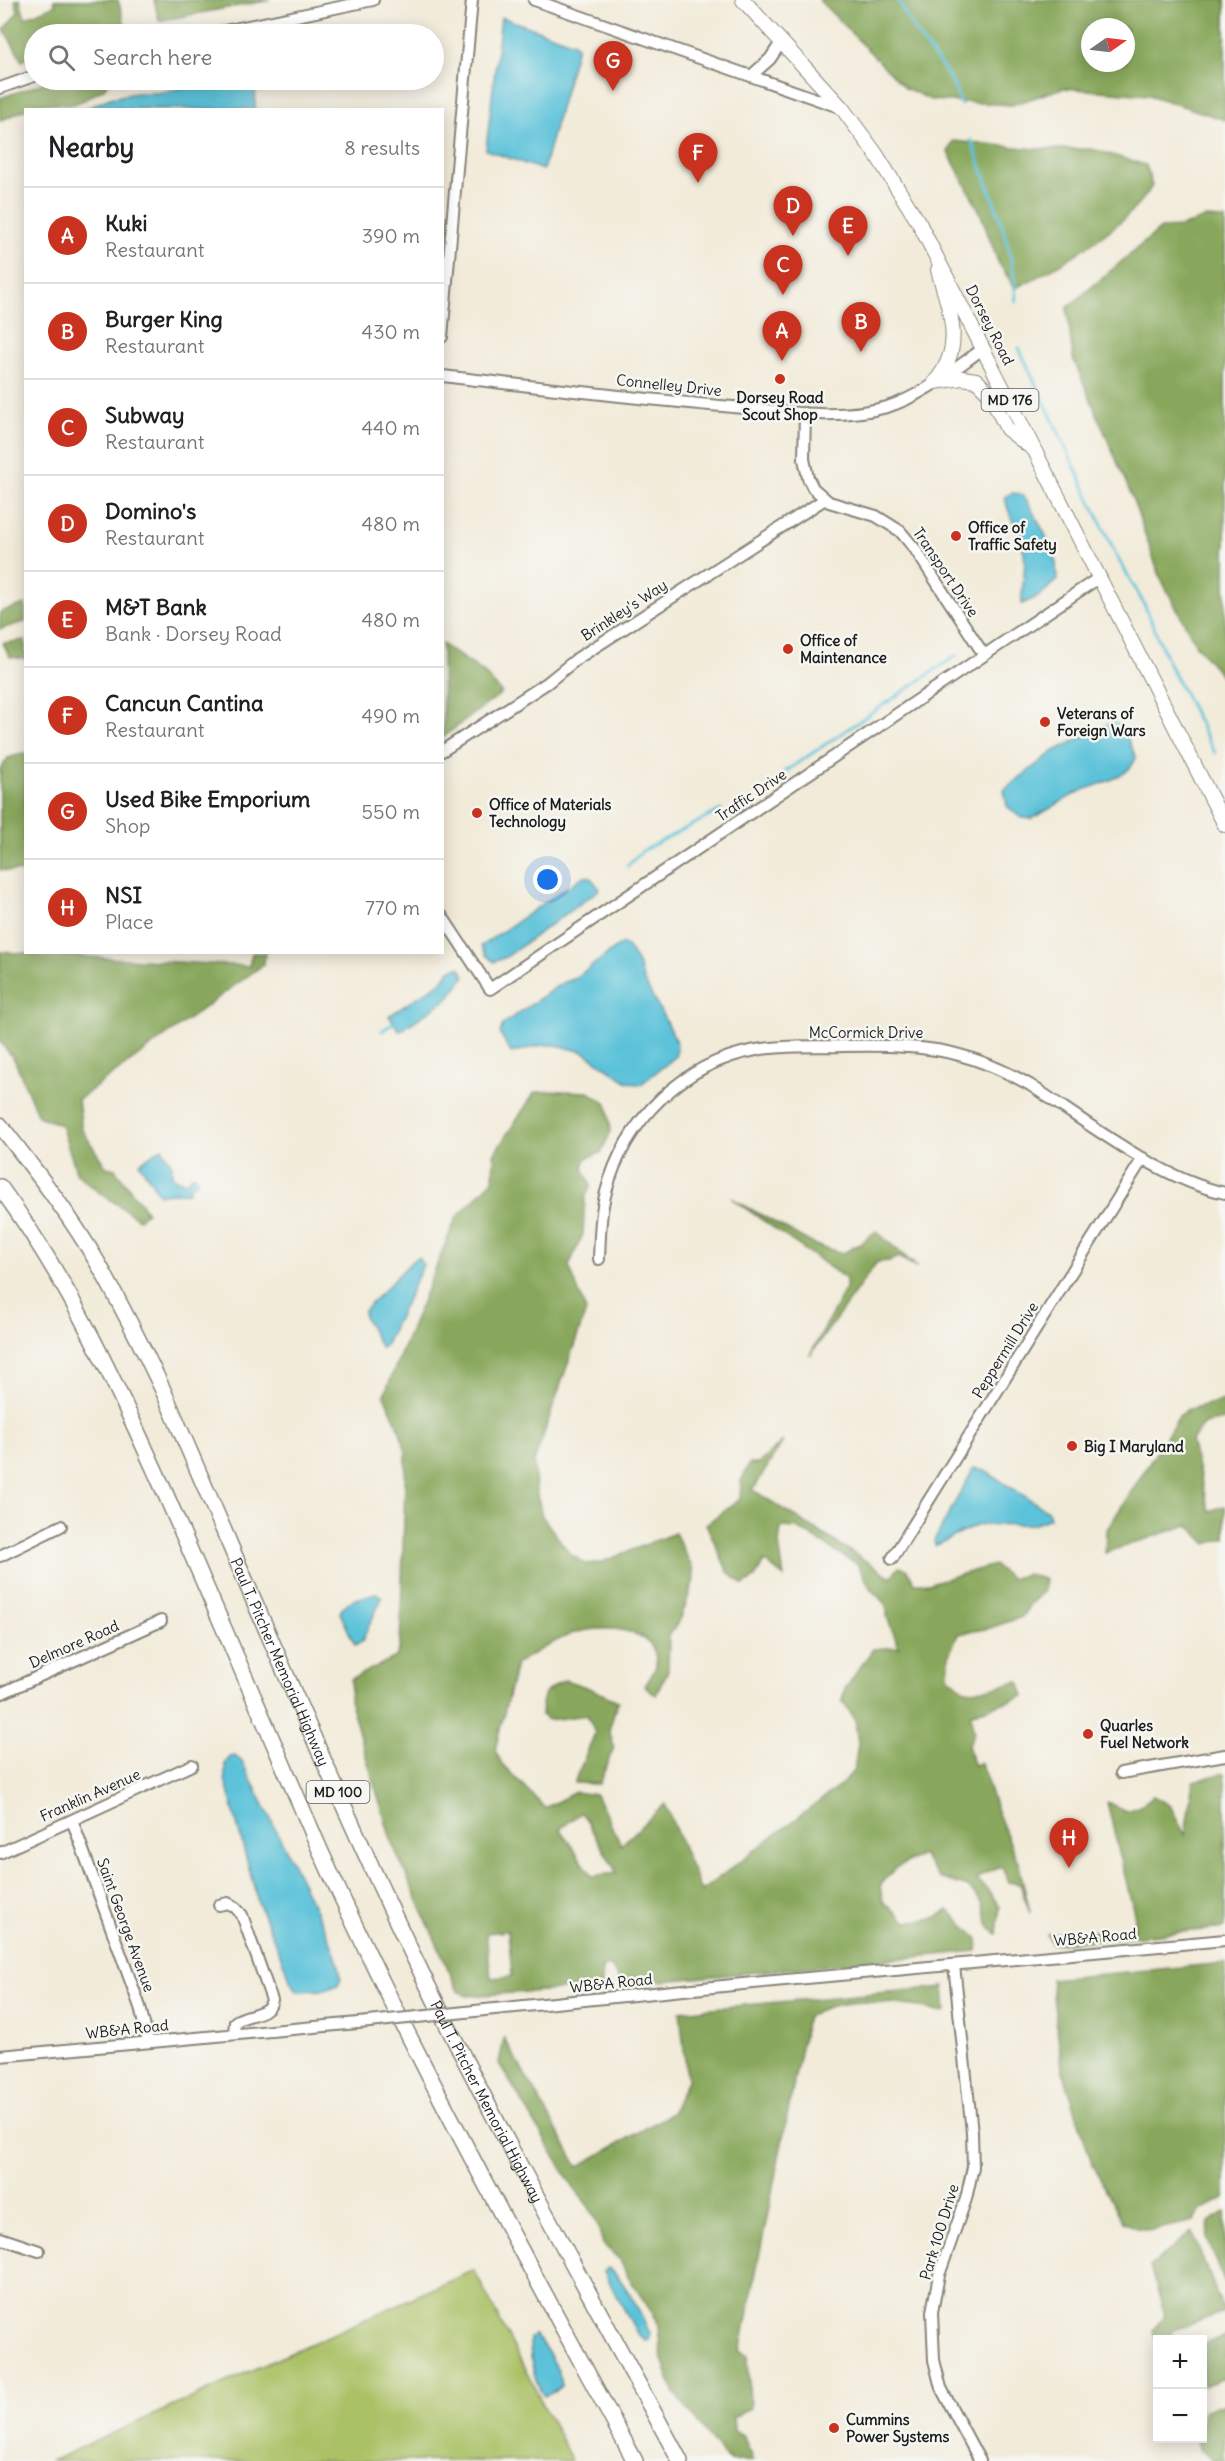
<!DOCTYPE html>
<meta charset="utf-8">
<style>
body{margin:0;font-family:Delius,sans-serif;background:#f2f2f2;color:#202124}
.controls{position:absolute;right:18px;bottom:18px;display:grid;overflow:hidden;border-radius:0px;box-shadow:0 3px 15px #0003}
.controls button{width:54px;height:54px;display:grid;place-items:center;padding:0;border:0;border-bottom:2px solid #e0e0e0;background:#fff;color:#202124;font:30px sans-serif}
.compass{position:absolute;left:1081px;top:18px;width:54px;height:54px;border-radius:50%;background:#fff;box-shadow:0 3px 15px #0003;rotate:76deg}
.you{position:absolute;left:548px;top:880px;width:21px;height:21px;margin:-15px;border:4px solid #fff;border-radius:50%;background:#1a73e8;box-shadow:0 0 0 9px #1a73e833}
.badge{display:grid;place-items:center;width:39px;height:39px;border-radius:50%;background:#c8321e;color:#fff;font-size:20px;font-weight:700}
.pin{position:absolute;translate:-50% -50px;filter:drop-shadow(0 2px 3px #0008)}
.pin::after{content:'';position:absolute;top:32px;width:21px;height:18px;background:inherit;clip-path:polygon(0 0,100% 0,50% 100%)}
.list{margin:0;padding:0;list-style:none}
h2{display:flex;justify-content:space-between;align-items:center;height:78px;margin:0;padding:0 24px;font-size:26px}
h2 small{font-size:20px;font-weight:400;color:#757577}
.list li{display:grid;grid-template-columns:39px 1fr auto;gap:18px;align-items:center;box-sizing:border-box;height:96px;padding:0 24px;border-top:2px solid #e0e0e0}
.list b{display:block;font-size:22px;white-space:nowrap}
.list p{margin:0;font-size:20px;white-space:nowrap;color:#757577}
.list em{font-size:20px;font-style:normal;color:#757577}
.icon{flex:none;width:33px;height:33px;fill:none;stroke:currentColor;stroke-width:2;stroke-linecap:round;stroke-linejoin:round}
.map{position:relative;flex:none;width:1225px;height:2461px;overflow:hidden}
.search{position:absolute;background:#fff;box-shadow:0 3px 15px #0003;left:24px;top:24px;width:420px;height:66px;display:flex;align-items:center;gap:15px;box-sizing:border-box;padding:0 21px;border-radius:33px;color:#757577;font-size:22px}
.panel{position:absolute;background:#fff;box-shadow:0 3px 15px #0003;left:24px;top:108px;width:420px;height:846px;border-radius:0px}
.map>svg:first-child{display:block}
</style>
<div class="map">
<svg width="1225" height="2461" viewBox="0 0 1225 2461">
<rect width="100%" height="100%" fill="#f6f6f2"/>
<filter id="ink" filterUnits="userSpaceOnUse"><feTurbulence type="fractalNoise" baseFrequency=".0167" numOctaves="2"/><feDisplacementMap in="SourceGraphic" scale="12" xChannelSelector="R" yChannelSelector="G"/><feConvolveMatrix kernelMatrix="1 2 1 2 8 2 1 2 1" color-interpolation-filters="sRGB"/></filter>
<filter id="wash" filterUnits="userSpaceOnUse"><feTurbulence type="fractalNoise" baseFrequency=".008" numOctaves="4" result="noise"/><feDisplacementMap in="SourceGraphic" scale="24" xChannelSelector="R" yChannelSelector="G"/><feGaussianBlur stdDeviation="1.35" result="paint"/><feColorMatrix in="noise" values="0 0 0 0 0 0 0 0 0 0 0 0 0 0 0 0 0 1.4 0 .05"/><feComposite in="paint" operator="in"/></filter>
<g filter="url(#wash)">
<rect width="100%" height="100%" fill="#f2ebd9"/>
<path fill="#abc166" stroke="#646e41" stroke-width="1.5" d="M474,2270L572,2461H51L56,2459Z"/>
<path fill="#88a75b" stroke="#52623c" stroke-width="1.5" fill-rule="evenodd" d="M15,0H20L25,18L55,5L54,0H118L127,32L111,34H34V55L22,61L4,29L18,12Z
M154,0H270L159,21Z
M819,0H1225V120L1149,95L1063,88L1012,105L931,100L905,88ZM1090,27H1126V63H1090Z
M52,80H109L105,88L84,100L70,105L39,103L0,121V98Z
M953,141L1036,149H1092L1146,165L1152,186C1130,225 1056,269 1015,288L998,262L980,212L948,152Z
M1205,218L1225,219V680L1196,645L1160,577L1132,497L1073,358L1067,308L1161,228L1181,227Z
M25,604V622L0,629V612Z
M25,640V659L10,657L3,643Z
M442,644L482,671L502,693L443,737Z
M25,753V872L0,870V769L8,758Z
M0,952L249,966L252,953H265L264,964L78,1100L82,1130L106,1167L115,1169L147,1212L139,1219L100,1193L77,1174L61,1125L38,1116L14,1059L0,1042Z
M561,1091L589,1092L607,1104L611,1131L601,1153L586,1158L583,1168L591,1185L585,1198L583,1234L569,1266L586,1311L534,1462L536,1490L542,1516L570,1554L586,1564L602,1562L675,1533L693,1569L694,1580L681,1618L669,1636L668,1670L656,1695L645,1686C648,1680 655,1672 656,1665C659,1625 600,1625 574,1633C554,1640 534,1654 516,1664L495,1750L502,1764L545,1808L575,1792L596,1795L621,1845L665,1804L701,1891L841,1785L854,1770L858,1744L855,1719L842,1700L845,1689L873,1649L899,1647L887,1617V1606L872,1590L857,1564L798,1528L781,1527L779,1544L784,1577L764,1561L755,1578L743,1585L728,1572L706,1524L740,1499L741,1481L749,1464H758L783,1441L753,1490L891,1577L899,1567L907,1569L915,1583H930L994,1565L1011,1579L1026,1574L1045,1579L1043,1592L1031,1603L1022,1617L990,1628L958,1634L949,1654L948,1676L964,1690L986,1689L1019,1681L1024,1696L970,1714L974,1733L968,1745L973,1765L981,1763L995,1806L1019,1865L1030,1913L1020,1884L1008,1882L1002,1867L983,1874L977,1880L987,1889L1000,1907L997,1934L990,1929L982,1902L968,1887L939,1878L922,1855L895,1868L880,1886L883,1901L907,1922L935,1918L948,1910L978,1939L977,1951L622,1985L610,1965L602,1967V1987L467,1996L458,1991L392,1843L350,1703L351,1679L396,1657L400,1647L406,1452L399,1428L384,1395L456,1218L493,1180L494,1154L535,1092ZM581,1813H582L617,1873L592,1876L560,1829ZM508,1931L512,1976L491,1978L486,1933Z
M731,1198L815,1245L843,1253L860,1244L876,1231L917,1267L898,1257L890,1261L877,1262L810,1355L846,1288V1279Z
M1225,1400V1420L1204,1424L1191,1441L1209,1511L1225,1506V1538L1207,1544L1188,1525L1105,1553L1106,1531L1180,1415L1186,1410Z
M565,1680L589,1688L618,1701L609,1730L614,1747L599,1784L574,1783L595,1733L587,1715L549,1720L541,1715C542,1692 545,1690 565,1680Z
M1225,1773V1928L1052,1944L1047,1934L1134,1929L1135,1917L1107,1802L1126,1811L1139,1807L1153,1796L1170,1805L1185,1835L1193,1781Z
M1225,1963V2198L1201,2210L1194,2221L1153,2230L1137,2228L1123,2222L1092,2163L1062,2068L1051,1979Z
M944,1987L946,2011C933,2014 932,2008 920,2007C884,2002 838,1996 807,2017L740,2352L748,2355L750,2409L733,2417L734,2431L744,2437L753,2461H730L723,2455L674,2392L662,2360L657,2320L628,2277L620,2260L603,2244L597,2223L589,2207L573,2187L499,2063L504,2038L578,2167L672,2113L687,2080L680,2011Z
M1225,2211V2283L1207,2237L1210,2222Z
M1192,2231L1224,2312L1171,2331L1175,2339L1157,2341L1153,2330L1165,2315L1150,2267Z
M1225,2337V2378L1203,2386V2344Z
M1225,2403V2461H1213L1200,2449L1196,2439L1202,2438L1203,2411Z"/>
<path fill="#5bc2d9" stroke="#3c6f7a" stroke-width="1.5" d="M501,17L574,43L577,47L543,170L486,150Z
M223,80H256L255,109H85L110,98L136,93H157Z
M1012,493L1020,494L1026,499L1045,534L1056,563L1057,580L1039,596L1022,604C1021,586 1027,569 1024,552C1020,532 1008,517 1005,497Z
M1116,723L1124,731L1136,757C1131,779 1094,784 1077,793C1061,801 1047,811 1031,819L1020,817L1007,806L1004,790L1053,752L1108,724Z
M584,876L590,877L600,889L506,957L494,962L486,955L481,946Z
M621,944L627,946L637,961L644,981L675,1038L677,1049L675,1057L640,1085L626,1081L584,1052L556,1045H543L511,1053L500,1033L503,1024L562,983L574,979Z
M459,967L465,976L447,999L400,1031L389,1016L441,982L450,970Z
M162,1148L172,1165V1175L177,1180L186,1182L194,1175L198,1181L189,1187V1192L159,1194L139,1163Z
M419,1257L423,1265L386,1344L381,1348L363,1314L364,1311L413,1260Z
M974,1468L985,1471L1048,1511L1050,1518L1035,1524L978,1525L935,1546L934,1541Z
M376,1593L382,1597L381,1600L362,1641L355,1645L340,1613C343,1600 364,1597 376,1593Z
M235,1756L242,1762L261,1799L331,1942L339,1966L341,1978L338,1985L326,1990L297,1991L290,1979L258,1902L225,1779V1764L230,1757Z
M608,2268C625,2279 641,2315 650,2334V2339L646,2341L637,2333L604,2272Z
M534,2334C546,2348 559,2367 562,2385L556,2391L544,2396C533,2382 530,2356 530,2338Z"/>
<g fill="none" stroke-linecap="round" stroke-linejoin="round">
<path stroke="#5bc2d9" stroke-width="3" d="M898,0C903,10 908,20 914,29C932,59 950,68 961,105
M971,140C990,191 1015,247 1016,302
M1019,348L1116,555L1144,604L1169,664L1215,753
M786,771L957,655
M627,866L642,851L721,810
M382,1031L396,1021"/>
</g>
</g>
<g filter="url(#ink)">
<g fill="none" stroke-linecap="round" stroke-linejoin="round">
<g stroke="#87847a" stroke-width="14">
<path id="minor" d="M534,0L839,107
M210,34L373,0
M752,75L770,59L782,41
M0,88L34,76
M442,337L472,0
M442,376C539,387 636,399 733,407C783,411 837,421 887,407C923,396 954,369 984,348
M805,413L804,459L808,478L813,488L829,502L876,516L900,531L915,549L984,655
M442,751L547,683L578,658L825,499
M442,916L490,989L1100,577
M599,1259C600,1237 600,1214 606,1192C625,1120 683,1063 756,1050C784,1045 814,1047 842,1046C917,1044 964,1047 1030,1085C1087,1122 1159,1179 1225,1193
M0,1556L61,1526
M892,1559L1143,1158
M0,1694L161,1621
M1121,1773L1225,1755
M72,1820L140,2007L148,2041
M0,1853L192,1765
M219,1905L228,1903L235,1907L242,1915L272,2000C269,2016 247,2013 235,2022L234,2033
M954,1965L972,2132L973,2167L966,2199L939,2275L932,2312L934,2360L941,2388L980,2461
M475,2011L753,1983L1225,1940
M0,2056L369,2022
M0,2238L39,2251"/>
</g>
<g stroke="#87847a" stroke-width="16">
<path id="major" d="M743,0L842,108L876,154L919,223L1225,825
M935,382C966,345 949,311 938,270
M935,382L962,378L976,380L990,394L1007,429L1033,449"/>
</g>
<g stroke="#87847a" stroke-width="18">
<g id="highway">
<path id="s1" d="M0,1125C35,1170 70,1215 99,1265C121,1305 142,1346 162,1388C248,1584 329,1782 422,1974C502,2139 593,2299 680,2461"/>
<path d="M0,1187C70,1282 118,1388 166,1495C218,1613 268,1732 320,1850C414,2059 526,2259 635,2461"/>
</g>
</g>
<use href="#minor" stroke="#fff" stroke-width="10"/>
<use href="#major" stroke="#fff" stroke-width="14"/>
<use href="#highway" stroke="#fff" stroke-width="15"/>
<g stroke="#87847a" stroke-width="14" stroke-linecap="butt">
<path id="minor-bridge" d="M369,2022L475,2011"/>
</g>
<use href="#minor-bridge" stroke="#fff" stroke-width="10"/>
</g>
</g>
<g fill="#c8321e" stroke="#f6f6f2" stroke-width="2">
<circle cx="780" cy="379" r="6"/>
<circle cx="956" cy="536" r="6"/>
<circle cx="788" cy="649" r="6"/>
<circle cx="1045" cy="722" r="6"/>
<circle cx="477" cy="813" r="6"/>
<circle cx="1072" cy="1446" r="6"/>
<circle cx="1088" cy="1734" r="6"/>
<circle cx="834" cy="2428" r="6"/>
</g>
<g text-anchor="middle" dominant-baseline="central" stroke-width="5" stroke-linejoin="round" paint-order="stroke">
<g fill="#f6f6f2" stroke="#5d5d5c" stroke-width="1.5">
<rect x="981.5" y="389" width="57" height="22" rx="4.5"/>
<rect x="306.5" y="1781" width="63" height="22" rx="4.5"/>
</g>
<g font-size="14" font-weight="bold" fill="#1c1c1c">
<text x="1010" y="400">MD 176</text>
<text x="338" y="1792">MD 100</text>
</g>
<g font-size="15" fill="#1c1c1c" stroke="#f6f6f2">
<text transform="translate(990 325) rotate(63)">Dorsey Road</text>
<text transform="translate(669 385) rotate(6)">Connelley Drive</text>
<text transform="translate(946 572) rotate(56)">Transport Drive</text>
<text transform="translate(624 610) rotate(-33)">Brinkley's Way</text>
<text transform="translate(751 795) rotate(-34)">Traffic Drive</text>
<text x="866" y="1032">McCormick Drive</text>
<text transform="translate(1005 1350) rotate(-58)">Peppermill Drive</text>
<text transform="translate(74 1644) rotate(-24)">Delmore Road</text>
<text stroke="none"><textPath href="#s1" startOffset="608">Paul T. Pitcher Memorial Highway</textPath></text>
<text transform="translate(90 1795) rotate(-24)">Franklin Avenue</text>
<text transform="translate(126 1925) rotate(70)">Saint George Avenue</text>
<text transform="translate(1095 1937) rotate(-5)">WB&amp;A Road</text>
<text transform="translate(611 1983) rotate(-6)">WB&amp;A Road</text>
<text transform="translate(127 2029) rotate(-6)">WB&amp;A Road</text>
<text stroke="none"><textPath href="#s1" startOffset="1094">Paul T. Pitcher Memorial Highway</textPath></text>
<text transform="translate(939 2232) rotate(-73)">Park 100 Drive</text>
</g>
<g font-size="15" font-weight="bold" fill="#1c1c1c" stroke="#f6f6f2" text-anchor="start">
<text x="780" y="397" text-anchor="middle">Dorsey Road<tspan x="780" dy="17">Scout Shop</tspan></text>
<text x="968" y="527">Office of<tspan x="968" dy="17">Traffic Safety</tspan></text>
<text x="800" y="640">Office of<tspan x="800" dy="17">Maintenance</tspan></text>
<text x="1057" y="713">Veterans of<tspan x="1057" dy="17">Foreign Wars</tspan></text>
<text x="489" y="804">Office of Materials<tspan x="489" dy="17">Technology</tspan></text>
<text x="1084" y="1446">Big I Maryland</text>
<text x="1100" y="1725">Quarles<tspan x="1100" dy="17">Fuel Network</tspan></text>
<text x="846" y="2419">Cummins<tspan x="846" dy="17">Power Systems</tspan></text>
</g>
</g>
</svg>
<div class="controls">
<button>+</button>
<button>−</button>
</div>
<svg class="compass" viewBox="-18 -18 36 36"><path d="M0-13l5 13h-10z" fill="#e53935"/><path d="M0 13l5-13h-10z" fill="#757577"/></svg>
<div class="you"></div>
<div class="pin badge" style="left:782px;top:361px">A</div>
<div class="pin badge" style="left:861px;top:352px">B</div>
<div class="pin badge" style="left:783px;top:295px">C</div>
<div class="pin badge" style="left:793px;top:236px">D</div>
<div class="pin badge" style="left:848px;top:256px">E</div>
<div class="pin badge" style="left:698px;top:183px">F</div>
<div class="pin badge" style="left:613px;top:91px">G</div>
<div class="pin badge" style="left:1069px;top:1868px">H</div>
<div class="search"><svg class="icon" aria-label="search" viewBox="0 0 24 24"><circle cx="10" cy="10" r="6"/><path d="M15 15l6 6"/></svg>Search here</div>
<section class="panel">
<h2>Nearby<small>8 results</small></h2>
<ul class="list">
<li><span class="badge">A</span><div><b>Kuki</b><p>Restaurant</p></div><em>390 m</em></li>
<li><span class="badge">B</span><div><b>Burger King</b><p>Restaurant</p></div><em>430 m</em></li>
<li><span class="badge">C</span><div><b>Subway</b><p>Restaurant</p></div><em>440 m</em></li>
<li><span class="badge">D</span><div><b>Domino's</b><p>Restaurant</p></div><em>480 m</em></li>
<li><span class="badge">E</span><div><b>M&amp;T Bank</b><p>Bank · Dorsey Road</p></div><em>480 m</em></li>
<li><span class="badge">F</span><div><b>Cancun Cantina</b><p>Restaurant</p></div><em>490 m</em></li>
<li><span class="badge">G</span><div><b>Used Bike Emporium</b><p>Shop</p></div><em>550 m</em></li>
<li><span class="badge">H</span><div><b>NSI</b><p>Place</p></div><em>770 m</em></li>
</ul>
</section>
</div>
